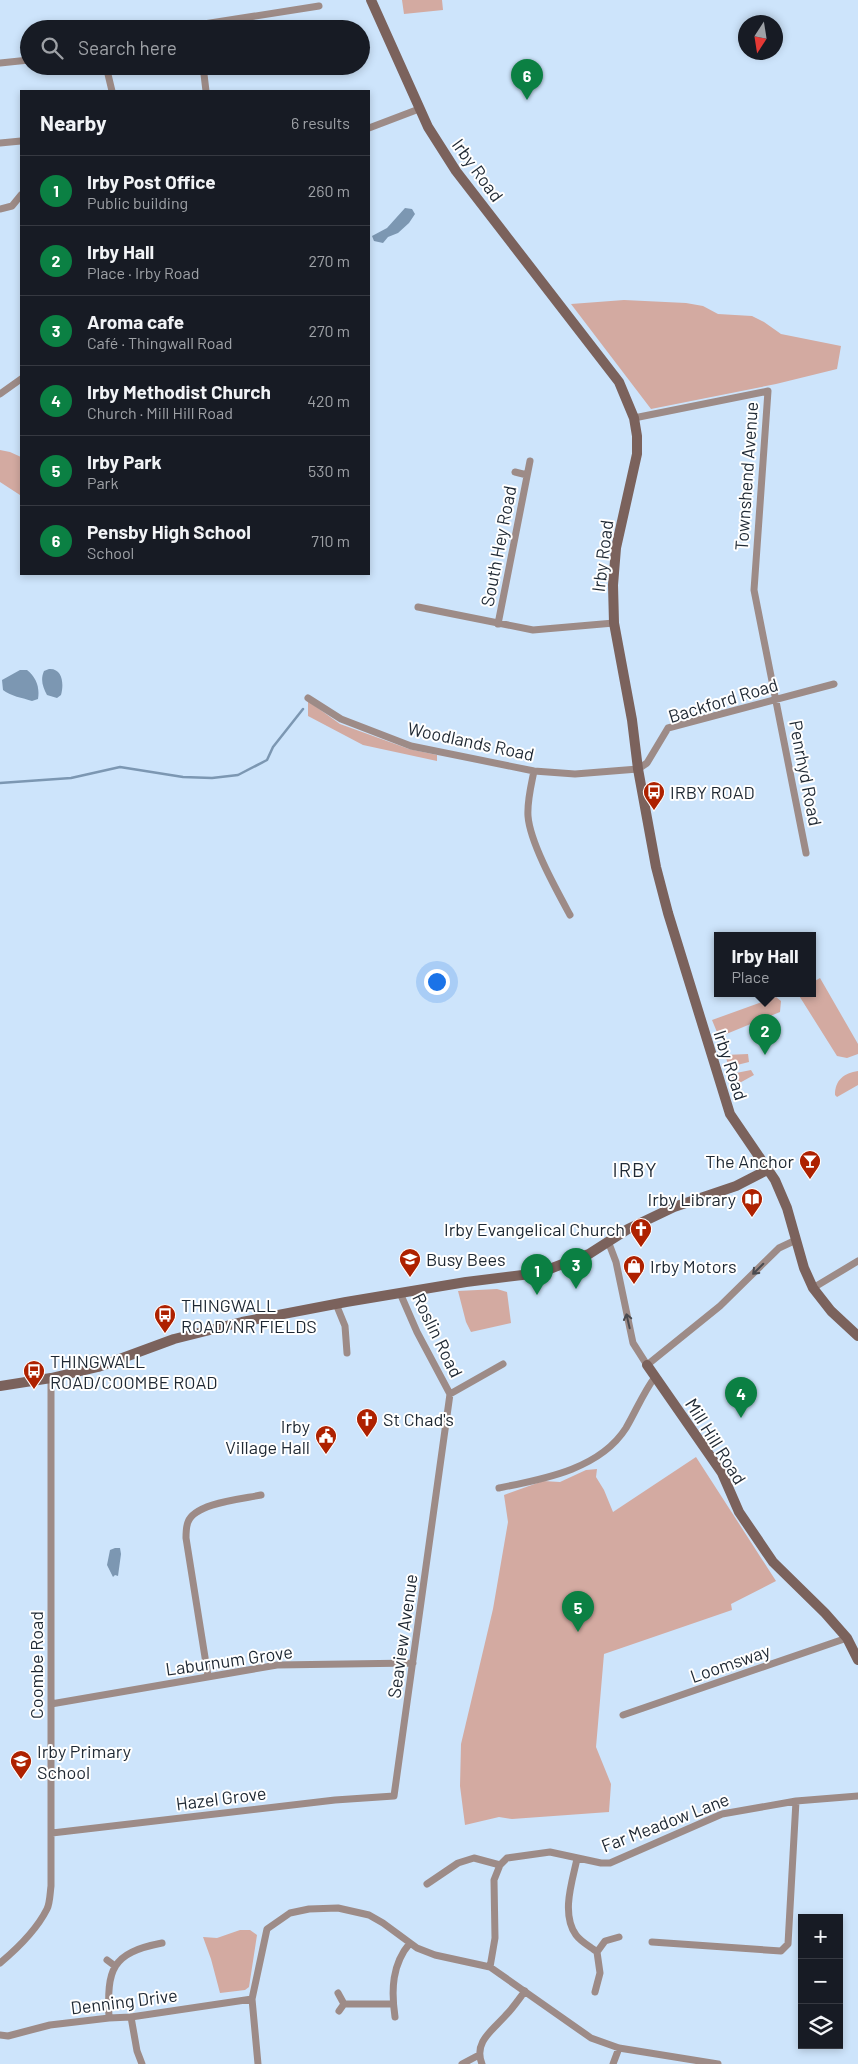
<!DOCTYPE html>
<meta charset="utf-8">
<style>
body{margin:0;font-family:Barlow,sans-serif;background:#242831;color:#f1f3f6}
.controls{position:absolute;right:15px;bottom:15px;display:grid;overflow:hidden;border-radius:0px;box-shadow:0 2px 8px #0003}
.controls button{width:45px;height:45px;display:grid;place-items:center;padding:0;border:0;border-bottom:1px solid #363941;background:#171b24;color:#f1f3f6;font:25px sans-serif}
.compass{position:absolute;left:738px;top:15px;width:45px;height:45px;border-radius:50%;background:#171b24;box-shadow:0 2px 8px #0003;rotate:192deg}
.you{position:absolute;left:436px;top:981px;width:18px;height:18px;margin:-12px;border:4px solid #fff;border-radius:50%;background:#1a73e8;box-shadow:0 0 0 8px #1a73e833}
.badge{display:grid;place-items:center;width:32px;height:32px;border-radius:50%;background:#0b8043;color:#fff;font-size:16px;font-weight:700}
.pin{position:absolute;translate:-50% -41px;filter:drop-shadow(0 1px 2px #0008)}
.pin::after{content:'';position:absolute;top:26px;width:18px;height:15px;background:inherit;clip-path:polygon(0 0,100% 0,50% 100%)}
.popup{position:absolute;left:714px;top:932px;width:102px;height:65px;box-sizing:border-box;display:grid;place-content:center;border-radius:0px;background:#171b24;filter:drop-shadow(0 1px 4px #0005);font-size:16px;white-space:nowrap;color:#9ea1a6}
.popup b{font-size:19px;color:#f1f3f6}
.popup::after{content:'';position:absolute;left:50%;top:100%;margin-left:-10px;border:10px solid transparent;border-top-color:#171b24}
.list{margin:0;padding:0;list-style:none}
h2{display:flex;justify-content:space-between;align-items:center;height:65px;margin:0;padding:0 20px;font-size:21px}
h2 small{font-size:16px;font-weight:400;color:#9ea1a6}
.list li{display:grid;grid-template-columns:32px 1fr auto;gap:15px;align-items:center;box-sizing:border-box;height:70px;padding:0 20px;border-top:1px solid #363941}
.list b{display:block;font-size:19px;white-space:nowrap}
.list p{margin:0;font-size:16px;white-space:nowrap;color:#9ea1a6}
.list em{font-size:16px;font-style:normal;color:#9ea1a6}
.icon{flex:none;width:28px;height:28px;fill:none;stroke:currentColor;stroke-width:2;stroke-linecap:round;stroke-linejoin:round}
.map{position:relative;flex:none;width:858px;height:2064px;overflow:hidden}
.search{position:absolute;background:#171b24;box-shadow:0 2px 8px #0003;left:20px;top:20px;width:350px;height:55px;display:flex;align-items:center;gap:12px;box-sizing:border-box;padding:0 18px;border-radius:28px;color:#9ea1a6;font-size:19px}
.panel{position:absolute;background:#171b24;box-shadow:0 2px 8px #0003;left:20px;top:90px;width:350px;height:485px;border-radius:0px}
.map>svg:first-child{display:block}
</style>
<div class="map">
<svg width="858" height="2064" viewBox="0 0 858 2064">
<rect width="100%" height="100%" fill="#cde4fb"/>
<path fill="#d3aaa1" d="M402,0H442L443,10L404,14Z
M624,300L686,303L703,306L718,314L752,316L764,322L781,334L841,346L837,369L776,384L651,409L571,304Z
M0,450L10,452L21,457L20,495L0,482Z
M308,701L340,724L409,749L437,755V761L363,745L308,716Z
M820,978L858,1044V1054L847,1058L837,1056L798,994H812L813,982Z
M776,997L781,1001L780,1012L719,1037L712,1020Z
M748,1054L749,1062L729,1067L725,1055Z
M751,1070L754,1075L734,1086L731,1074Z
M858,1071V1085L837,1097L835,1095C835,1080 844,1073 858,1071Z
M497,1289L507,1292L511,1323L471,1332L466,1322L458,1291Z
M696,1457L776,1581L731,1604L732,1610L604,1654L596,1747L611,1784L609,1812L512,1819L499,1817L465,1825L460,1786L461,1744L493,1609L508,1522L504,1495L543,1481L560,1482L586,1470L597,1469L596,1477L604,1490L613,1512Z
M240,1930H250L257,1935L249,1987L245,1990L220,1993L211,1959L203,1937L217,1938Z"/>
<path fill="#7c97b2" d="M405,208L412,209L415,214L409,223L398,233L388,237L383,243L374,241L372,236L387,228Z
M49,669C63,668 64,685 61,695L57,698L47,695C43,687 40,680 44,671Z
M20,670H27C36,677 40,687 38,699L32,701C23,698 10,696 3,690L2,680Z
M115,1548H120L121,1554L118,1576L115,1575L113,1577L107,1565L110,1550Z"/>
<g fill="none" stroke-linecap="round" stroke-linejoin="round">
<path stroke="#7c97b2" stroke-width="2.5" d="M0,783L71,778L120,767L183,777L212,778L238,775L267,760L273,747L303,709"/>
<path stroke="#9d8b87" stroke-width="7" d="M172,29L319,6
M0,63L29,60
M106,66L112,91
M203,66L206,91
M369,128L419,109
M0,143L21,141
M0,209L12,206L21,195
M0,394L21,379
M634,418L768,391L754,590L806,853
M515,472L527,475
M418,607L533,630L614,623
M498,624L530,461
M308,698L341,719L411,746L534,771L575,774L638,769L647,763L668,728L834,684
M534,771C531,786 527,801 528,816C530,843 557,891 570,915
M608,1241L616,1262L633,1343L647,1365L720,1306L779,1248L796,1240
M813,1288L858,1261
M336,1304L345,1326L347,1353
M450,1394L503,1364
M499,1488C544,1479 600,1469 626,1428C636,1411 643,1393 655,1377
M208,1676L186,1538C186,1533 186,1527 188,1522C195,1503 242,1499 261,1495
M51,1704L277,1665L413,1663
M623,1715L847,1638
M52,1833L335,1800L394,1796L450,1394L417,1332L400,1293
M577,1859C572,1882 561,1914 576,1935C581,1942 591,1947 597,1952L600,1973L595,1992
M427,1884L458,1863L474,1858L500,1865
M652,1942L781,1951L788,1944L796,1801
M597,1952L605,1941L619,1937
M107,1960L115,1966
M0,1963C18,1948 36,1931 47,1909C50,1903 50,1893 51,1886V1378
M490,1967L495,1938L494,1880L500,1865L507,1858L550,1852L601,1863H610L722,1814L796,1801L858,1796
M338,1993L344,2004
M339,2011L344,2004H393
M131,2017L137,2051L142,2064
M395,2017C391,1990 392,1964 410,1943
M109,2018C107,1969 111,1953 162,1943
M0,2035L8,2036L50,2025L109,2018L131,2017L252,1999
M258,2064L252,1999L267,1929L290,1913L309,1909L338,1908L369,1915L383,1923L417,1948L435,1955L490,1967L591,2038L619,2048L718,2064
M462,2064L479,2055
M482,2064C473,2042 493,2030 506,2015C513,2008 519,1999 525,1991
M613,2064L619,2048"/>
<path stroke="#7b625c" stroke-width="10" d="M371,0L428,127L456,171L619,382L634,418L637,436V454L616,548L613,585L614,623L632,720L638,769L656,867L668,913L730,1114L775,1180L787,1208L804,1268L813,1288L831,1311L858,1336
M647,1365L722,1473L739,1512L773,1562L825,1613L847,1638L858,1660
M0,1386L51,1378L98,1367L174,1339L242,1322L346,1302L466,1282L539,1273L589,1254L628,1229L674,1207L736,1186L767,1170"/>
</g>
<defs><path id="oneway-shaft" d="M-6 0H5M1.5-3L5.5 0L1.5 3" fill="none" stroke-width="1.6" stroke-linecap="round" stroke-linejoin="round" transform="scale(1.25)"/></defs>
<g stroke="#4a4b50">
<use href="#oneway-shaft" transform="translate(758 1269) rotate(135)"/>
<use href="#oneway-shaft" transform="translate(628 1321) rotate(-103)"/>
</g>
<defs>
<g id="bus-pin" transform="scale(1.125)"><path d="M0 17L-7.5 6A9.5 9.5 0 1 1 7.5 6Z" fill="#ae2100" stroke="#fff"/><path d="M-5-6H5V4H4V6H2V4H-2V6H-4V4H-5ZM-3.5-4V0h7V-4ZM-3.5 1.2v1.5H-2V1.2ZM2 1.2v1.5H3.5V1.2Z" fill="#fff"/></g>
<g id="bar-pin" transform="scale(1.125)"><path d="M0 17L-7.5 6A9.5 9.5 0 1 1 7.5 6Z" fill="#ae2100" stroke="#fff"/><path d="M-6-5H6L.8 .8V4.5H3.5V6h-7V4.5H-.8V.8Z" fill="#fff"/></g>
<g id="library-pin" transform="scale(1.125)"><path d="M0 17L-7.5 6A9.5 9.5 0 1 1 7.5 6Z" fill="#ae2100" stroke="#fff"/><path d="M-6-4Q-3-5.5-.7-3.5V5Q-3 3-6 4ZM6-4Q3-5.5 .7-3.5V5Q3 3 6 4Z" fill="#fff"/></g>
<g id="church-pin" transform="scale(1.125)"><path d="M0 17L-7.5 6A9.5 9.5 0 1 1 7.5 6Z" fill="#ae2100" stroke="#fff"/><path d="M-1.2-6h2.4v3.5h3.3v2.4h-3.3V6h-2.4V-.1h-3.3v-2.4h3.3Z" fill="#fff"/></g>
<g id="school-pin" transform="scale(1.125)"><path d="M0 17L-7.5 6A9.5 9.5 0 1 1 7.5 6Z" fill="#ae2100" stroke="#fff"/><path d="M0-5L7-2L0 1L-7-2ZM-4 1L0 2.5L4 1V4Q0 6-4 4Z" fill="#fff"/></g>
<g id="shop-pin" transform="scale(1.125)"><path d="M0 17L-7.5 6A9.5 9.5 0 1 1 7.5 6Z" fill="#ae2100" stroke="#fff"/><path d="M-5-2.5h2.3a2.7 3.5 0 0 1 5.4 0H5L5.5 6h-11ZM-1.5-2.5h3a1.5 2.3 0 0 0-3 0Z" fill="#fff"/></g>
<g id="civic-pin" transform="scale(1.125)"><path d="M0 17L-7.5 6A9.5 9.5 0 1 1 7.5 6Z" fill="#ae2100" stroke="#fff"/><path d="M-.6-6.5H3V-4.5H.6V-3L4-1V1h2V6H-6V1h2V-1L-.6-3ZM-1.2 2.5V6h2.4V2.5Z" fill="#fff"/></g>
</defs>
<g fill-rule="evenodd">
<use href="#bus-pin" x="654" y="792"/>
<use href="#bar-pin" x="810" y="1161"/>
<use href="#library-pin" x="752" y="1199"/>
<use href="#church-pin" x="641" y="1229"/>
<use href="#school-pin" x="410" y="1259"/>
<use href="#shop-pin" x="634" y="1266"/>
<use href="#bus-pin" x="165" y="1315"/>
<use href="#bus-pin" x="34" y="1371"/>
<use href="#church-pin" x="367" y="1419"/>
<use href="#civic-pin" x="326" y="1436"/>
<use href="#school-pin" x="21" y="1761"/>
</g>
<g text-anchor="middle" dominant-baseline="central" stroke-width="4" stroke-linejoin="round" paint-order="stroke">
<g font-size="18" fill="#1e2833" stroke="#fff">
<text transform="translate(478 170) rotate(54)">Irby Road</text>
<text transform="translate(746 476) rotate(-86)">Townshend Avenue</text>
<text transform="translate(498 546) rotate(-79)">South Hey Road</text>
<text transform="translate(602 556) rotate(-83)">Irby Road</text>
<text transform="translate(723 700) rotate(-17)">Backford Road</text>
<text transform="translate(471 741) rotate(12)">Woodlands Road</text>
<text transform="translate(806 773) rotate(79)">Penrhyd Road</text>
<text transform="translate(731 1065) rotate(72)">Irby Road</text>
<text transform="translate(438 1335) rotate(64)">Roslin Road</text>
<text transform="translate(716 1441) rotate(58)">Mill Hill Road</text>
<text transform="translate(402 1636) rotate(-82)">Seaview Avenue</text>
<text transform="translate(229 1660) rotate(-8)">Laburnum Grove</text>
<text transform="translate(730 1663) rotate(-19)">Loomsway</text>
<text transform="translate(36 1665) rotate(-90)">Coombe Road</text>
<text transform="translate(221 1798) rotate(-7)">Hazel Grove</text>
<text transform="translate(665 1822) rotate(-21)">Far Meadow Lane</text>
<text transform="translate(124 2001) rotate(-7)">Denning Drive</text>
</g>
<g font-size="18" fill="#1e2833" stroke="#fff" text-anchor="start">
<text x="670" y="792">IRBY ROAD</text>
<text x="794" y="1161" text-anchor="end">The Anchor</text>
<text x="736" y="1199" text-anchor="end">Irby Library</text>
<text x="625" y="1229" text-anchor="end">Irby Evangelical Church</text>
<text x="426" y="1259">Busy Bees</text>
<text x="650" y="1266">Irby Motors</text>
<text x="181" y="1305">THINGWALL<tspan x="181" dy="21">ROAD/NR FIELDS</tspan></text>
<text x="50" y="1361">THINGWALL<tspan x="50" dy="21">ROAD/COOMBE ROAD</tspan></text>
<text x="383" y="1419">St Chad's</text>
<text x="310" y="1426" text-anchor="end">Irby<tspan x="310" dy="21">Village Hall</tspan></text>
<text x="37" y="1751">Irby Primary<tspan x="37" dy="21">School</tspan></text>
</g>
<g font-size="20" letter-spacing="1" fill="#1e2833" stroke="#fff">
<text x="635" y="1169">IRBY</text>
</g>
</g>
</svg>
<div class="controls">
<button>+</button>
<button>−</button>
<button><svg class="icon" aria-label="layers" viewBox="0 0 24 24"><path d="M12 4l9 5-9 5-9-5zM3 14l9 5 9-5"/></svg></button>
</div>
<svg class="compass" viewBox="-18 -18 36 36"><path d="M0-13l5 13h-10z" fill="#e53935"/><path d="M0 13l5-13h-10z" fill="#9ea1a6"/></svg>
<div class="you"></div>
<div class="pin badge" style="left:537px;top:1295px">1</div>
<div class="pin badge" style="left:765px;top:1055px">2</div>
<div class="popup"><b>Irby Hall</b>Place</div>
<div class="pin badge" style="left:576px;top:1289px">3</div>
<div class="pin badge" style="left:741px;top:1418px">4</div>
<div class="pin badge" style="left:578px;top:1632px">5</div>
<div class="pin badge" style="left:527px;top:100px">6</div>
<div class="search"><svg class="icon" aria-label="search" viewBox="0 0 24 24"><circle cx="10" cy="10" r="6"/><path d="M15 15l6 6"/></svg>Search here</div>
<section class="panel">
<h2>Nearby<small>6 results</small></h2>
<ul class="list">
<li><span class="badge">1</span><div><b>Irby Post Office</b><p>Public building</p></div><em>260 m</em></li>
<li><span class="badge">2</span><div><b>Irby Hall</b><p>Place · Irby Road</p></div><em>270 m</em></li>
<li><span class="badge">3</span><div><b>Aroma cafe</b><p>Café · Thingwall Road</p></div><em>270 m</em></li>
<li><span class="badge">4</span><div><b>Irby Methodist Church</b><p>Church · Mill Hill Road</p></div><em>420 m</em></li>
<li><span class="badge">5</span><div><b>Irby Park</b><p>Park</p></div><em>530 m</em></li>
<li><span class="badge">6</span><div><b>Pensby High School</b><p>School</p></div><em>710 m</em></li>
</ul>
</section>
</div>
